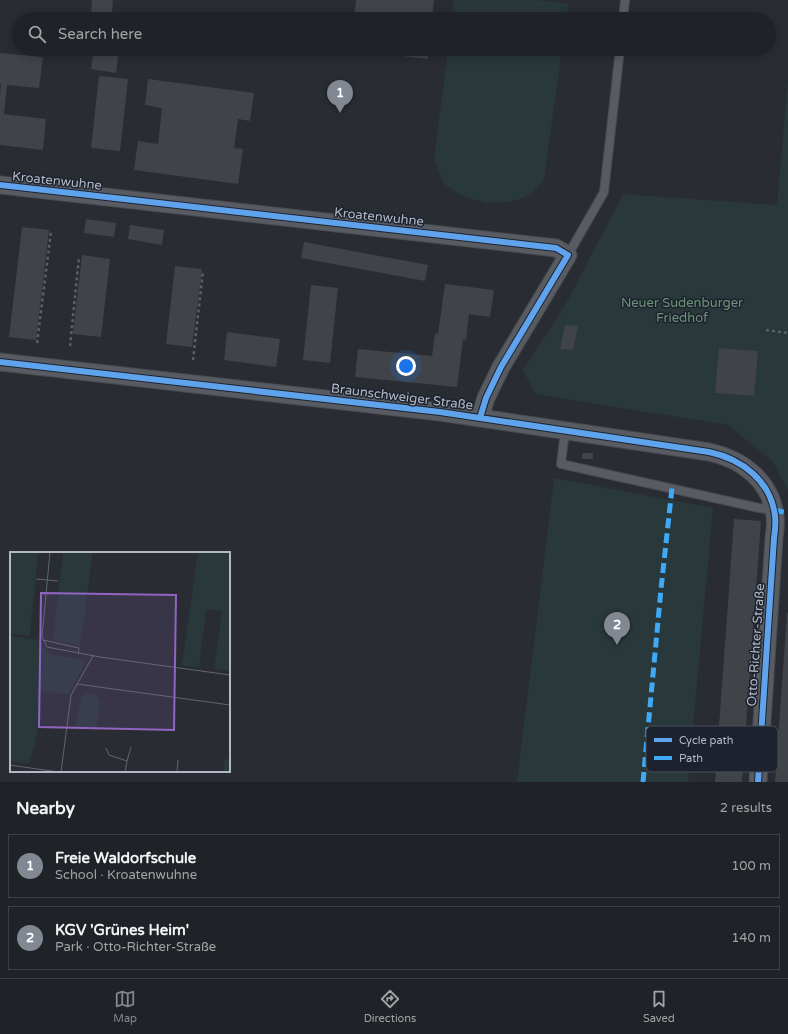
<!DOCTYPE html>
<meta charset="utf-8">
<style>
body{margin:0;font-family:"Varela Round",sans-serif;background:#272a2e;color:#f1f3f6}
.you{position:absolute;left:406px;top:366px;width:14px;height:14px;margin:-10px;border:3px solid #fff;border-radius:50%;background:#1a73e8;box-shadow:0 0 0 6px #1a73e833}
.badge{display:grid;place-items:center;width:26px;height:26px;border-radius:50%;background:#828892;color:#fff;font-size:13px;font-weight:700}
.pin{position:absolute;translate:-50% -33px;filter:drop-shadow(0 1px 2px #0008)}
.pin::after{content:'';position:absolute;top:21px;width:14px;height:12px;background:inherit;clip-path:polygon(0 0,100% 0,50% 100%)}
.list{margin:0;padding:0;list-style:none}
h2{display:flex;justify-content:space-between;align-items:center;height:52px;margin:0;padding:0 16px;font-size:17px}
h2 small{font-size:13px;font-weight:400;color:#a1a4a7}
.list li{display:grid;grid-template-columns:26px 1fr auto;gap:12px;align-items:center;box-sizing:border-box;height:64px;margin:0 8px 8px;padding:0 8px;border:1px solid #3c3f43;border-radius:0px}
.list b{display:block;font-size:15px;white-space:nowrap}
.list p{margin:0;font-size:13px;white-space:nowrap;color:#a1a4a7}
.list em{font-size:13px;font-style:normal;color:#a1a4a7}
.icon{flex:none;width:22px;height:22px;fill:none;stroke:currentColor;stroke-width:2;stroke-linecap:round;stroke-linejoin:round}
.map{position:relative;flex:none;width:788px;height:782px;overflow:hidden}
.search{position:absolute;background:#1f2226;box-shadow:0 2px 10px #0003;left:12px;right:12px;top:12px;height:44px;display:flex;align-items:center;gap:10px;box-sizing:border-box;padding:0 14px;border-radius:22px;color:#a1a4a7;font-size:15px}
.sheet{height:196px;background:#1f2226}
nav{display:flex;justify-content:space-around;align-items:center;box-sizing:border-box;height:56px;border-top:1px solid #3c3f43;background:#1f2226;font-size:11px;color:#a1a4a7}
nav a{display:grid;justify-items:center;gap:2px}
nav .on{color:#828892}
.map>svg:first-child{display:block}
</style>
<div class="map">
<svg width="788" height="782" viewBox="0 0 788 782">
<rect width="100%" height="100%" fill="#292d33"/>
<path fill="#29383a" d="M454,0H537L568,4L566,19H451Z
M448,49H562L544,180L530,195L511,202L486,203L460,195L443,183L434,159Z
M788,80V490L773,462L728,425L535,394L523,370L568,300L623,194L777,205Z
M554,478L713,508L688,782H517Z"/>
<path fill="#404348" d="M92,0H113L112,14L91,12Z
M356,0H434L432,19H354Z
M94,49H119L116,73L91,69Z
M350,49H429L428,59L349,50Z
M0,53L43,57L39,88L7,85L4,114L46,119L43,150L0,145V96L1,84H0Z
M99,76L128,79L120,151L91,148Z
M148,79L254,93L250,121L238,119L234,148L243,149L238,184L134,170L138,141L158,144L162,108L145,105Z
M86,219L116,223L114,237L84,233Z
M130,225L164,230L162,245L128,239Z
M22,227L49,230L36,340L9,337Z
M304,242L428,265L425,281L301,258Z
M82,255L110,259L101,337L73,334Z
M175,266L202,269L192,347L166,344Z
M445,284L494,290L490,317L469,314L466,340L463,339L457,387L355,377L358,349L432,356L435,333L438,334Z
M311,285L338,288L330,363L303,360Z
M565,325L578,326L573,350L560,349Z
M227,332L280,339L276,367L224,360Z
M719,348L758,351L754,396L715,393Z
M582,453H593V459H582Z
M734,519L761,521L742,782H715Z
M787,613H788V782H775Z"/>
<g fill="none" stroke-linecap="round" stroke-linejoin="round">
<g stroke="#46494e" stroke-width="10">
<path id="service" d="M623,19L625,0
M568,255L604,192L620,49
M565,431L561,464L759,508L774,510"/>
</g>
<g stroke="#46494e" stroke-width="19">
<path id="minor" d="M0,185L556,248L568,255L501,367L486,398L480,418
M0,362L440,412L709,452C742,459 771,481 775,516C776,523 775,531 774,538L758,782"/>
</g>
<path stroke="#5c6066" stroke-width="2.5" stroke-dasharray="3 3" stroke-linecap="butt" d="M766,330L788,333
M37,343L51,232
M70,346L79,257
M193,360L203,271"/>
<use href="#service" stroke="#585b62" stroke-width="8"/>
<use href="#minor" stroke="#585b62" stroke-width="17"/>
<path stroke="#3fa9f5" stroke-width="5" stroke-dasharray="10 5" stroke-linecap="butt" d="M774,510L788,513
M643,782L661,589L672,488"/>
<g stroke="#1d232e" stroke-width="8">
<path id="cycleway" d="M0,185L556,248L568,255L501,367L486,398L480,418
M0,362L440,412L709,452C742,459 771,481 775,516C776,523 775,531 774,538L758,782"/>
</g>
<use href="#cycleway" stroke="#60a3ed" stroke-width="6"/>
</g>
<g text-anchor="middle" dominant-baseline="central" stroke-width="3" stroke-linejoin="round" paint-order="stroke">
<g font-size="13" fill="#b2b9c5" stroke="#1d232e">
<text transform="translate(57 181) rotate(6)">Kroatenwuhne</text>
<text transform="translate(379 217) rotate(6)">Kroatenwuhne</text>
<text transform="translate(402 397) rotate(7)">Braunschweiger Straße</text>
<text transform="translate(756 645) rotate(-86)">Otto-Richter-Straße</text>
</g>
<g font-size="13" fill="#6b9477" stroke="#1d232e">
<text x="682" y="303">Neuer Sudenburger<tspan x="682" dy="15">Friedhof</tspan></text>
</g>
</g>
<g transform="translate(10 552)">
<rect width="220" height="220" fill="#292d33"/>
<path d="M0,0H28L20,84L0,81ZM53,0H83L70,94L43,88ZM188,0H220V119L204,117L212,59L196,57L189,115L172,114ZM0,84L29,88L40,102L73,108L75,112L58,142L31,140L26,187L19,212L0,209ZM77,141L86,143L90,149L86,178L66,175L71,145ZM215,206L220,208V220H213Z" fill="#29383a"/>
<path fill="none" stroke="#60656d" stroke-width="1" d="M40,0L32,85L37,95L90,105L220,123M26,27L48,29M33,88L69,96L68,102M67,132L220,153M96,196L99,203L117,209L115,220M117,209L121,195M0,213L48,220M51,220L61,143L83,104M167,220L168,208"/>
<path fill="#9164c1" fill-opacity="0.15" stroke="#9164c1" stroke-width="2" d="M31,41L166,43L164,178L29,175Z"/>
<rect width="220" height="220" fill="none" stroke="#b2b9c5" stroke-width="2"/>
</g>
<rect x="646" y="726" width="132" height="46" rx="6" fill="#1d232e" stroke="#4a505b" stroke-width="1"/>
<rect x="654" y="738" width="18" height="4" fill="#60a3ed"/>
<rect x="654" y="756" width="18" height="4" fill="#3fa9f5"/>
<g font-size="11" fill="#b2b9c5">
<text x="679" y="744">Cycle path</text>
<text x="679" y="762">Path</text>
</g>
</svg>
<div class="you"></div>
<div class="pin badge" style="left:340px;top:113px">1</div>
<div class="pin badge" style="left:617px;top:645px">2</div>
<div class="search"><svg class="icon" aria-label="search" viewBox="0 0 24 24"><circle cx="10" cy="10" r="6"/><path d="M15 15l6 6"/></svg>Search here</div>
</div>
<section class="sheet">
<h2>Nearby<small>2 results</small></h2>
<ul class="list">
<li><span class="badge">1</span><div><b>Freie Waldorfschule</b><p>School · Kroatenwuhne</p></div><em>100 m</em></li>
<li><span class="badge">2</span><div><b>KGV 'Grünes Heim'</b><p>Park · Otto-Richter-Straße</p></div><em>140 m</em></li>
</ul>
</section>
<nav>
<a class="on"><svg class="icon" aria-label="map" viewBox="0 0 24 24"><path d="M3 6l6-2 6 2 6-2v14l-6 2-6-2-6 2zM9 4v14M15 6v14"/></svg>Map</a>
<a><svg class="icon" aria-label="directions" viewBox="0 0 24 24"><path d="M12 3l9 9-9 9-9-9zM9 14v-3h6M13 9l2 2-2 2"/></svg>Directions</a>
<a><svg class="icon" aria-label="saved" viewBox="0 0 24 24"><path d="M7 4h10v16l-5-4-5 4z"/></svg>Saved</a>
</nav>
